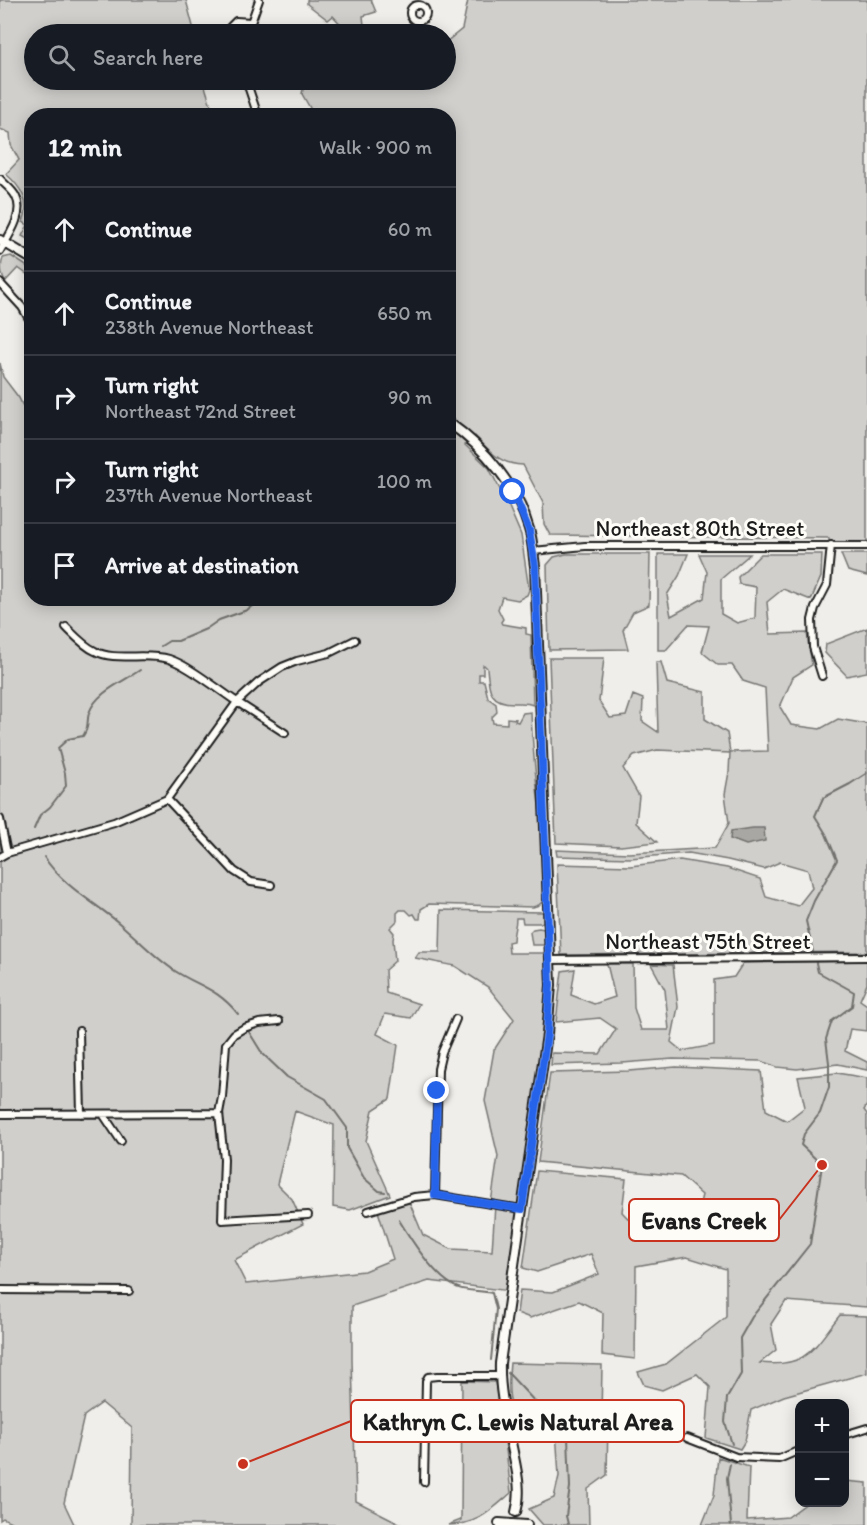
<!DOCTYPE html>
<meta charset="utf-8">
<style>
body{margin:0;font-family:Itim,sans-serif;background:#242831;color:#f1f3f6}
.controls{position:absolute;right:18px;bottom:18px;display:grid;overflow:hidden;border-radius:12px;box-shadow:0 3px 15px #0003}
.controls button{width:54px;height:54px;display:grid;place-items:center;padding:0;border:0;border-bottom:2px solid #363941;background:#171b24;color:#f1f3f6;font:30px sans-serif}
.stop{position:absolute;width:18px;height:18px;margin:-14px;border:4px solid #2563eb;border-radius:50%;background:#fff}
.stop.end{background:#2563eb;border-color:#fff;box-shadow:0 2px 6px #0008}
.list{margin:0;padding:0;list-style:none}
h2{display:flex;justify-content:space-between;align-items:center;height:78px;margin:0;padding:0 24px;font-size:26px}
h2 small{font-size:20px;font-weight:400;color:#9ea1a6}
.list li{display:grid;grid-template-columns:39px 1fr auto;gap:18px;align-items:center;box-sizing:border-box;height:84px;padding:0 24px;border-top:2px solid #363941}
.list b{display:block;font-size:22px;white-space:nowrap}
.list p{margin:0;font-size:20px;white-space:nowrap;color:#9ea1a6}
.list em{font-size:20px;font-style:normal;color:#9ea1a6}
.icon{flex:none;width:33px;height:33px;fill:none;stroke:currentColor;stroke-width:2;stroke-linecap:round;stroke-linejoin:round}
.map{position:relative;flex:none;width:867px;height:1525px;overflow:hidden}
.search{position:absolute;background:#171b24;box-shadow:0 3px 15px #0003;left:24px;top:24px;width:432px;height:66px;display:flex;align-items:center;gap:15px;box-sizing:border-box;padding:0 21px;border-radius:33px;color:#9ea1a6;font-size:22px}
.panel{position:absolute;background:#171b24;box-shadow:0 3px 15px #0003;left:24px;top:108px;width:432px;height:498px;border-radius:24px}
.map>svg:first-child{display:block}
</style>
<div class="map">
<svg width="867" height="1525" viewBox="0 0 867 1525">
<rect width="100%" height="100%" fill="#f0eeea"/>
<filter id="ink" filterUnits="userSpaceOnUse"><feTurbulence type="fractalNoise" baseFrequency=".0167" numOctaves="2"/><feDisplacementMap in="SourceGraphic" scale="12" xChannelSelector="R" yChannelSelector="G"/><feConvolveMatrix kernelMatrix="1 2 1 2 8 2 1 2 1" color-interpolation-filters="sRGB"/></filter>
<g filter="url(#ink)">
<path fill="#d0cfcc" stroke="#767674" stroke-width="1.5" d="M0,0H186L194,30L189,32V34H34V80H203L214,115L32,116L31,241L22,236L28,225L23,222C31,202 21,187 6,174L19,160L11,145L10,133L0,129Z
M307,0H371L376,12L363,16L365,34H350L333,16L328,20L307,4Z
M468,0H867V548H829V538L550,535L544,524L543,503L523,465C499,464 491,452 475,436L465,445L489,468L509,507L521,535L529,590L527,595L518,600L502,597L498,609L503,619L501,622L502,624L526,628V634L531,635L533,705C527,702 521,703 514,703C488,703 489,688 487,668L484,665H483V674H479V681H484L488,698L496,704L497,712L492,717L493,723L507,724V718L516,719L515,721L518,722L523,713L531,712C533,776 545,838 548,902L541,903L539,905L533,907L429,904L421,909L420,919H417L414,914L411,915L406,910H400L397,913V921L390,928L394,933L393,940L395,961L385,970L386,993L419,1004L411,1018L385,1014L377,1034L398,1045L390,1099L373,1110L366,1141L390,1195L350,1210L333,1207L334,1125L295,1111L277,1184L292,1199L303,1224L234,1260L246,1284L364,1271L393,1259L377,1208L408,1199L423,1235L451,1249L492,1251L495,1205L491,1203L498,1156L485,1101L494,1050L514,1019L488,987L455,966L415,958L419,952H440L441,910L543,912V922L541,923H523L522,918H516C516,927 513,932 513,941L508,942L509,953H550L551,985L510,1291L429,1281L352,1306V1360L356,1501L403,1525H131L132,1428L102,1403L84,1416L64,1503L74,1524L78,1525H17L3,1518L0,1520V363L3,377L19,398L31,423L32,598H448V116L314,115L302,94L305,80H446V42L462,29Z
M11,256L31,269V277L18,268L5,282C1,274 0,266 3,258Z
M566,554H650L649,605L633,612L623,630L628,649L549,650L547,565L554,557Z
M658,554H688L679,576L667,595L671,616L704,598L707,572L699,554H750L721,579V614L737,623L755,618L756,587L739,584L738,577L761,554H822L821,577L811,600L783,589L767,602L770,634L807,633L812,665L793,677L780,707L791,725L820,729L838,719L867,724V952L561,955L557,864L630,866L680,860L727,868L760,879L766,897L798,906L812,888L808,870L780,862L764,869L728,860L689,853L630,858L557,856L556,850L629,853L715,848L729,823L725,794L729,772L730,753L657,750L634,756L623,768L639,796L636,823L657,842L621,846L556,843L549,658H604L599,701L610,718L626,716L633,695L643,699L642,721L658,732L656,662H661L667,683L705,692V719L727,733L730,752L768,751L765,688L743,681L732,665H718L702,652L709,626L688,625L666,650H658Z
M841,554H867V576L848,571Z
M867,628V672L847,676L825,653L826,644Z
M539,928L544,929L545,945H532L530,932L533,929Z
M867,961V984L860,1000L867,1005V1031L850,1029L845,1051L867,1062V1070L838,1064L797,1069L777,1067L761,1061L673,1059L622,1063L551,1065L552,1053L600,1054L616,1029L600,1018L556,1022L562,971L575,969L571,995L594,1004L615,997L607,964H633L634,1008L641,1030H669L665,990L651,964L673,965L678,1007L671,1042L682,1051L714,1045V980L734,977L743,963Z
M676,1067L761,1071L766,1110L787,1121L805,1107L798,1077L837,1073L867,1078V1105L864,1110L867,1114V1307L786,1301L771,1324L776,1350L760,1363C808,1368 813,1348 840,1315L867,1316V1373L784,1396L751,1410L745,1441L740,1449L706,1438L710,1387L697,1374L662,1390L644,1385L638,1372L666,1364L726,1317V1269L687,1257L636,1266L635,1359L602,1355L603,1313L579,1301L530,1318L517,1313L520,1290L553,1292L599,1274L591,1254L537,1272L523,1268L537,1171L626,1179L622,1212L644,1235L695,1224L702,1195L681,1176L538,1162L550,1073L629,1071Z
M510,1363L602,1365L601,1417L608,1419L607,1475L588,1489L589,1525H543L529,1509L554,1498L559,1476L556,1431C547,1428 536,1427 528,1423C505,1413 508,1384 510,1363Z
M462,1381L495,1382L505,1441L511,1493C490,1511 477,1525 448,1525L461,1520Z
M718,1457L749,1467L747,1520L788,1517L807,1503L844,1502L845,1481L867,1483V1525H702L714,1495Z"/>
<path fill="#a8a7a3" stroke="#706f6d" stroke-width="1.5" d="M753,828H764L765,841L746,845L730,839L731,831Z"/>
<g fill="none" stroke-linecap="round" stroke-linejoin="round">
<path stroke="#706f6d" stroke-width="2" d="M161,646L169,641H178L206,629L219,620L247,610L262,598
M34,829L40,815L50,807L66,786L65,773L58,748L68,739L83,736C90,726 86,723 89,713C96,692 123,682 140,670
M44,857C63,886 94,902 119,923C138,939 154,957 175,971C200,987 217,988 238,1014
M813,952L806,921L814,901L837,860L826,834L815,816L823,798L850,784L867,773
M249,1032L262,1053L287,1077L326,1099L347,1128V1148L364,1178L379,1191L385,1192
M399,1220C411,1240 434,1275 454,1286C463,1292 481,1290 492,1293L496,1309L491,1360
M508,1373L568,1437L570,1487L566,1516L568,1524
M732,1444L725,1422L727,1398L741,1374L740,1338L752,1317L810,1244L822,1165L801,1145L804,1134L820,1113L829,1087V1063L826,1039L832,1021L852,1006L854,992L818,972L816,963
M730,1464L727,1478L731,1525"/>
<g stroke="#1c1c1c" stroke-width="10">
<path id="minor" d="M410 13a8 8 0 1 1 16 0a8 8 0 1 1-16 0Z
M231,34L230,27L236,21L251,22
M247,34L259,0
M246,80L258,116
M0,179C5,185 13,190 16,197C25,214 8,237 0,251
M0,283L22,307L32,324
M533,551L585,546H867
M66,627C75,636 84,646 95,651C114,662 145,652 169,659C188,665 219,690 237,702L259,682L282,667L297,661L329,653L355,640
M822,676L813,647L812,620L815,608L827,585L831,545
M167,799L234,871L251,882L271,885
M0,819L7,853
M0,857L7,853L114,822L167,799L237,702L285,733
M550,960L867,957
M279,1021L259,1023L244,1028L234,1034L226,1044L222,1097L219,1113L224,1159L222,1220L308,1215
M79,1031L81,1114
M0,1114L219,1113
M103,1114L121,1141
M435,1195L438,1069L442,1052L456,1019
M368,1211L414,1197L435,1195L522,1209
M0,1290L129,1291
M844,1435L867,1428
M687,1438L736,1457L779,1459L800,1450
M424,1482L426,1381L428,1377L437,1376H500"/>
</g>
<g stroke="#1c1c1c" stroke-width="12">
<path id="tertiary" d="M0,240L32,259
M448,422C485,448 517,486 529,529C533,541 533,554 535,566L551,985L547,1034L500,1363C499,1393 507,1422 513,1452C517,1472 522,1492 516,1512
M499,1523L527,1525"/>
</g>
<use href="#minor" stroke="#fdfcf7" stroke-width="6"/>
<use href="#tertiary" stroke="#fdfcf7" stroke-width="8"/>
</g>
</g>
<g fill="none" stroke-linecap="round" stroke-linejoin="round" filter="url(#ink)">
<path stroke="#2563eb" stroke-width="8" d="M437,1091L435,1195L522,1209L547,1034L550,985L535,566L529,530L513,492"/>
</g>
<g text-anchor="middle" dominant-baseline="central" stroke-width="6" stroke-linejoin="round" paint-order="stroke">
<g font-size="22" fill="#1c1c1c" stroke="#fdfcf7">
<text x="700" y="528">Northeast 80th Street</text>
<text x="708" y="941">Northeast 75th Street</text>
</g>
</g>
<path fill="none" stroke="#c8321e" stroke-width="2" d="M822 1165L779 1220M243 1464L351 1421"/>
<g fill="#c8321e" stroke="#fdfcf7" stroke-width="2">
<circle cx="822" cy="1165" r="6"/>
<circle cx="243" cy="1464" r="6"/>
</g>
<g fill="#fdfcf7" stroke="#c8321e" stroke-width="2">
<rect x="629" y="1199" width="150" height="42" rx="6"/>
<rect x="351" y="1400" width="333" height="42" rx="6"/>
</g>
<g font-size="24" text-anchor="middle" font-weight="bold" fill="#1c1c1c">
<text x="704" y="1229">Evans Creek</text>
<text x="518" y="1430">Kathryn C. Lewis Natural Area</text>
</g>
</svg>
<div class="controls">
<button>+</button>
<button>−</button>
</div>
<div class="stop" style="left:513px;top:492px"></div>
<div class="stop end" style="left:437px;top:1091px"></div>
<div class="search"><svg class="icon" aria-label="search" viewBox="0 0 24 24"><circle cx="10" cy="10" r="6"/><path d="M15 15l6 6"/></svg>Search here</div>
<section class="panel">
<h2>12 min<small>Walk · 900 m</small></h2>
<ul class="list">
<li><svg class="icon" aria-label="ahead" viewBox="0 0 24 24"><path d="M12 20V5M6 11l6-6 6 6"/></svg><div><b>Continue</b></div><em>60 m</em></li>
<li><svg class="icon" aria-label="ahead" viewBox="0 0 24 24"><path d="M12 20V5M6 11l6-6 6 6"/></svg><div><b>Continue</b><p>238th Avenue Northeast</p></div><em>650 m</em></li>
<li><svg class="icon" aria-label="right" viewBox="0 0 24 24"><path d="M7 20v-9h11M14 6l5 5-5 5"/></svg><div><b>Turn right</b><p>Northeast 72nd Street</p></div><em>90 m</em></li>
<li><svg class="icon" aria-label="right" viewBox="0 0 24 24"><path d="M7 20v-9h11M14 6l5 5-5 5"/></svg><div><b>Turn right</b><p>237th Avenue Northeast</p></div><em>100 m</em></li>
<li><svg class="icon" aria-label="arrive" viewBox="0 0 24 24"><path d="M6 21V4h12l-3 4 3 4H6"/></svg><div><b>Arrive at destination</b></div></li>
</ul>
</section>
</div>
